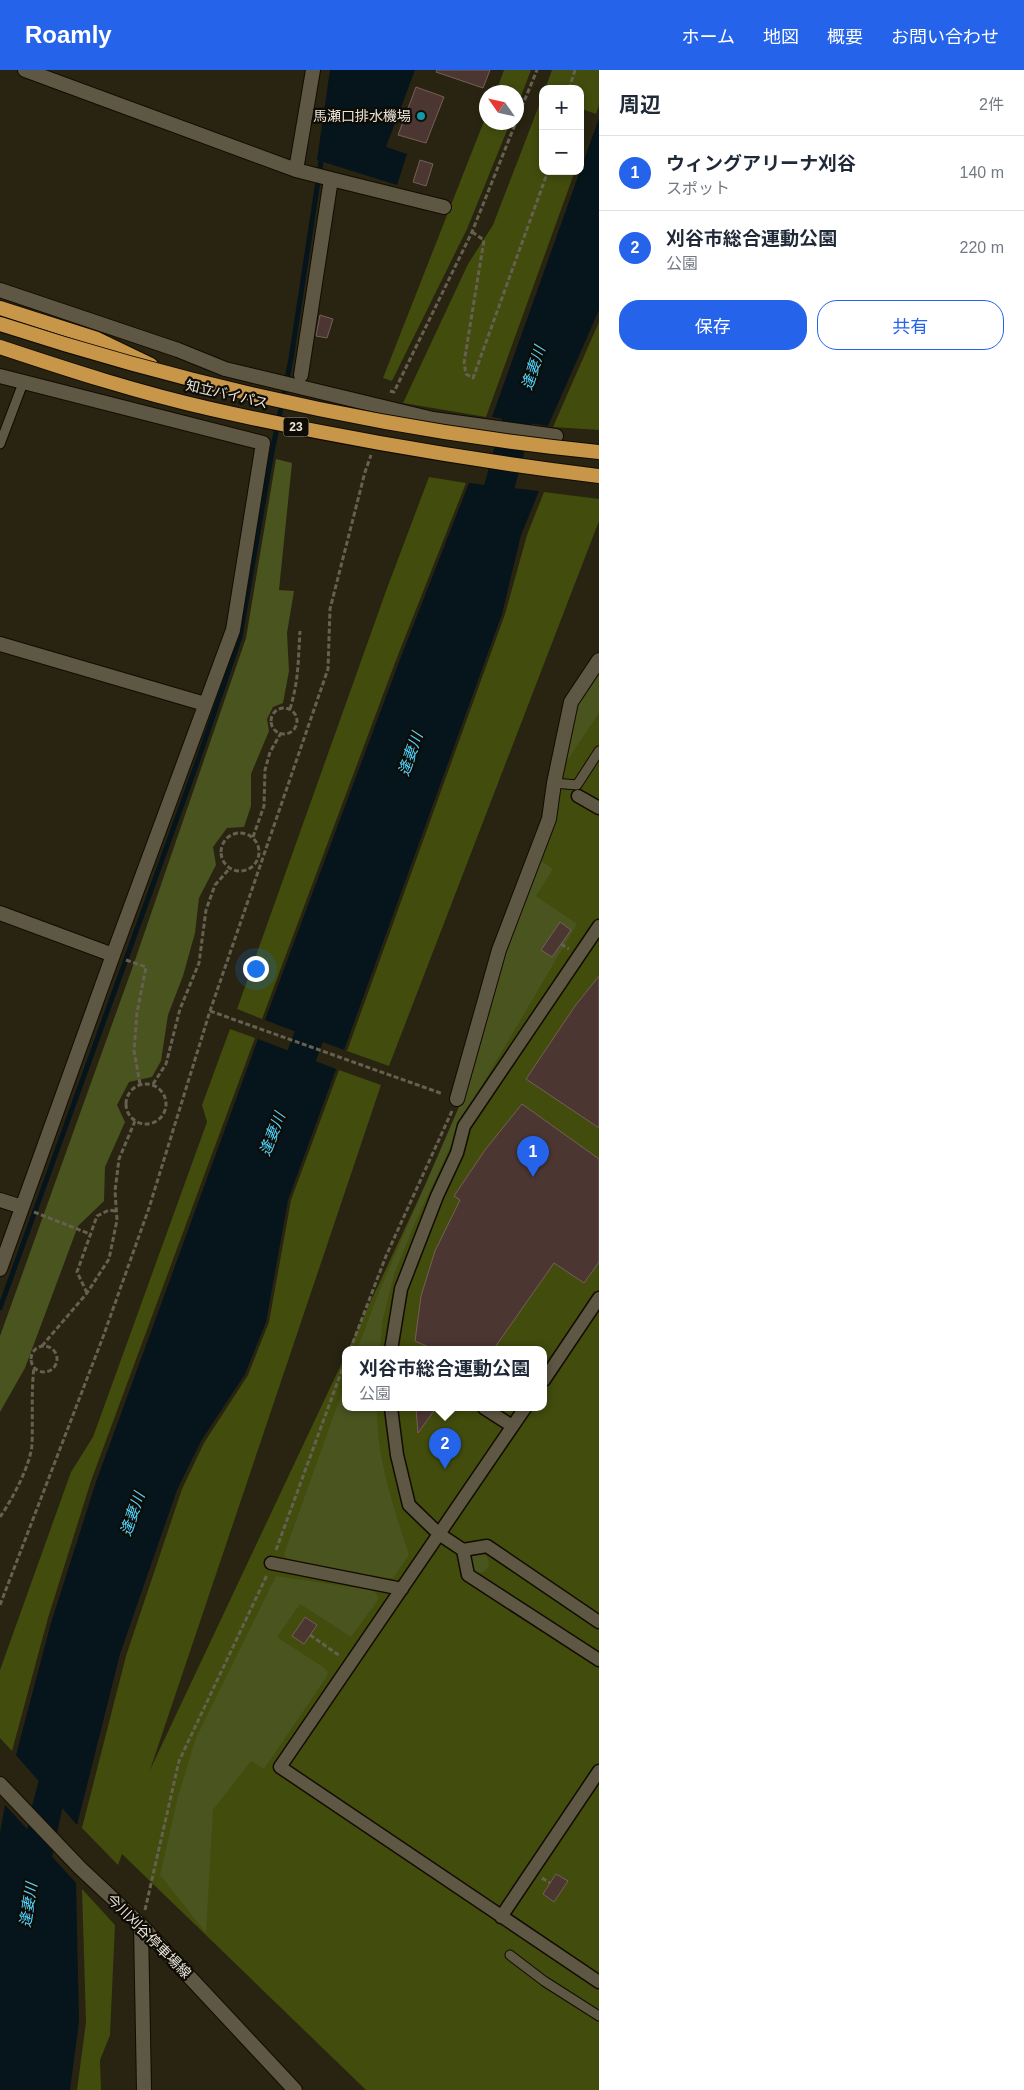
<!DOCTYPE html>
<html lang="ja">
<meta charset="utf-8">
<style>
body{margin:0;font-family:Helvetica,"Noto Sans JP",sans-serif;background:#f6f6f7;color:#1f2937}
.controls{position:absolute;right:15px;top:15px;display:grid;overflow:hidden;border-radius:10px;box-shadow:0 2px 8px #0003}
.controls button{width:45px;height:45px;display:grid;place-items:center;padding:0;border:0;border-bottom:1px solid #e0e1e3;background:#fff;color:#1f2937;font:25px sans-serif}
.compass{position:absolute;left:479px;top:15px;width:45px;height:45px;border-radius:50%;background:#fff;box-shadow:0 2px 8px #0003;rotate:304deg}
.you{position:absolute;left:255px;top:898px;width:18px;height:18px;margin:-12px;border:4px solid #fff;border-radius:50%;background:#1a73e8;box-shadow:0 0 0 8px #1a73e833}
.badge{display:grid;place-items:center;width:32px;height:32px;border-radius:50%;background:#2563eb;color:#fff;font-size:16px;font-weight:700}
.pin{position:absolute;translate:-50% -41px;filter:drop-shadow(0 1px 2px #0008)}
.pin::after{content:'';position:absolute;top:26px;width:18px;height:15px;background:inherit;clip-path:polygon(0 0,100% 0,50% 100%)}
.popup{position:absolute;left:342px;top:1276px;width:205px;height:65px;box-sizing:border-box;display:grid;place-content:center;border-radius:10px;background:#fff;filter:drop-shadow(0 1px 4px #0005);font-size:16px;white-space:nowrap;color:#747a83}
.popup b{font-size:19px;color:#1f2937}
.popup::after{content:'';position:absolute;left:50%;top:100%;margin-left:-10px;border:10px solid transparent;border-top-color:#fff}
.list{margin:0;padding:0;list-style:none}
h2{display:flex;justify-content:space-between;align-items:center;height:65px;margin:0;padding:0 20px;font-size:21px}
h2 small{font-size:16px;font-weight:400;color:#747a83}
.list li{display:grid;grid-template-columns:32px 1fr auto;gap:15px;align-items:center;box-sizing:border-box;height:75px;padding:0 20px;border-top:1px solid #e0e1e3}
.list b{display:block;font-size:19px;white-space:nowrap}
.list p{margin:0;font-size:16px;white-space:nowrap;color:#747a83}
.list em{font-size:16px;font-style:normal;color:#747a83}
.actions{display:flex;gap:10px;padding:15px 20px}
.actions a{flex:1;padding:11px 0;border:1px solid #2563eb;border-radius:20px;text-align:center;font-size:18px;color:#2563eb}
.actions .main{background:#2563eb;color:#fff}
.map{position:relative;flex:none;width:599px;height:2020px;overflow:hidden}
header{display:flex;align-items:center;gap:30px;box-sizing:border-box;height:70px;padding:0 25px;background:#2563eb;color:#fff}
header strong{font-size:24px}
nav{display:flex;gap:28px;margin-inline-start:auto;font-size:18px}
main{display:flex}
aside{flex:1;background:#fff}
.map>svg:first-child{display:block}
</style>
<header>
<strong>Roamly</strong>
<nav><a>ホーム</a><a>地図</a><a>概要</a><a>お問い合わせ</a></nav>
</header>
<main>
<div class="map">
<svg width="599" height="2020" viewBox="0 0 599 2020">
<rect width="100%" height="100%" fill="#292311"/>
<path fill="#414c0d" d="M504,0H531L517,37L516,22H496Z
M552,0H599V35L596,44L582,39L580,42V19H545Z
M543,25V101H575L486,347L403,333L468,194L493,155Z
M486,46L487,52L510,53L467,159L392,311L383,308Z
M599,252V360L553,357Z
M429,407L466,413L396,590L262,949L237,939L386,521Z
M544,422L599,429V451L389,996L347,981L505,544L527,465Z
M599,602V2020H366L122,1784L118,1795L82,1758L126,1586L182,1419L204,1373L248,1305L269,1252L291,1130L339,1000L381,1015L150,1700L346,1284V1338H544V1280H348L469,1021L576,637Z
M230,959L255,968L91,1411L48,1548L12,1681L0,1668V1600L71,1402L93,1367L207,1052L202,1035Z
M82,1819L115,1855L110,1965L100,1990L101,2020H77L86,1952Z"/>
<path fill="#49541f" d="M276,389L292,393L279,520L294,521L287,563L289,601L283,633L273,637L267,649L269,661L251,704V736L244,757L227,758L213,777L216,795L199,828L195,863L183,906L168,945L161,991L152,1007L129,1012L117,1035L125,1052L105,1097L104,1131L78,1156L25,1298L0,1342V1266L133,896L246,568Z
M599,602V643L567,691L576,637Z
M540,790L553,799L536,826L577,854L468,1039L415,1153L395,1202L383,1248L380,1280H357L378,1224L461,1032L483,964L502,885Z
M346,1311V1338H377C376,1387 394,1438 409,1485L393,1508H387L296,1492L287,1489L284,1484Z
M469 1493a10 10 0 1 1 20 0a10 10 0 1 1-20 0Z
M276,1506L371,1520L377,1524L378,1530L351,1567L300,1534L277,1567L323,1597L328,1602L326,1608L264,1699L251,1691L213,1740L206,1863L160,1805L178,1726L196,1668Z"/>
<path fill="#05151b" d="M330,0H415L386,77L407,84L397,115L317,90Z
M599,48V240L548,356L492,347Z
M469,413L539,421L521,465L502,544L344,980L265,950L399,592Z
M258,969L336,999L288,1130L266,1252L245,1304L201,1371L177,1420L120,1584L77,1755L16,1685L51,1553L96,1412Z
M5,1735L76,1813L79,1952L70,2020H0V1763Z"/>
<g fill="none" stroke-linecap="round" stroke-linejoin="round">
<path stroke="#05151b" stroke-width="5" d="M0,1238L198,690L240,567L271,387L291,289L322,85"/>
<path stroke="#05151b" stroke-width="30" d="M489,455L528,311
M288,1023L323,928
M31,1814L47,1738L61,1686"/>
</g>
<path fill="#4b3632" stroke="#765f5a" d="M437,0H490L483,18L436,2Z
M416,17L444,27L426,73L398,65Z
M420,90L433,94L426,116L413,112Z
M320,245L333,249L327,268L316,266Z
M560,852L571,860L552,887L541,880Z
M599,906V1058L526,1009L575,936Z
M522,1034L599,1089V1192L584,1213L554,1193L493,1280H435L415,1271L421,1226L435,1181L460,1130L454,1126L485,1080Z
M416,1338H436L418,1363Z
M305,1547L317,1555L304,1574L292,1566Z
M556,1804L568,1811L554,1832L543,1824Z"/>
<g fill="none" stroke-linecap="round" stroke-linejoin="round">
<g stroke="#120c00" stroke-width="11">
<path id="service" d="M0,374L23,313
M554,713L577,715L599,681
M510,1885L544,1911L599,1946"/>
</g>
<g stroke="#120c00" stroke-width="15">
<path id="pedestrian" d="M578,726L599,738
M391,1280L401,1219L437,1126L457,1083L464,1056L599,856
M544,1310L599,1228
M391,1338L397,1385L409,1435L439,1464L463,1480
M484,1338L512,1356
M525,1338L280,1697L599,1912
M271,1493L402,1519
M599,1552L487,1476L463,1480L468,1505L599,1590
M501,1847L599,1701"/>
</g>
<g stroke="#120c00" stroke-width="16">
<path id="minor" d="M25,0L296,100L331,109
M296,100L313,0
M0,220L178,280L225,299L433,349L556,366
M301,305L331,109L444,137
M0,306L263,373L233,560L113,885L0,1199
M0,574L205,634
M0,843L113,885
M457,1029L499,880L549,749L554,713L571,632L599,590
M0,1130L22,1137
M141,1855L144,2020"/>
</g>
<g stroke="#120c00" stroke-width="16">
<path id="secondary" d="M0,1714L80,1798L141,1855L295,2020"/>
</g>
<g stroke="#120c00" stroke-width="16">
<path id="trunk" d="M0,238L97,269L151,295"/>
</g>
<path stroke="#666050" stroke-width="3" stroke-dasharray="5 2.5" stroke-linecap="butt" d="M569,19L575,0
M516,51L537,0
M472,162L484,170L464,293L466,304L473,308L548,101
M390,321L394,322L472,162L516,52
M271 651a13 13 0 1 1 26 0a13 13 0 1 1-26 0Z
M290,639C299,609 298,591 300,561
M221 782a19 19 0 1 1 38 0a19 19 0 1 1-38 0Z
M253,767L264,736L265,700L270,682L281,663
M561,874L569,879
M126,890L146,897L137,943L134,981L140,1014
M210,941L443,1024
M126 1034a20 20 0 1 1 40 0a20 20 0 1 1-40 0Z
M153,1014L166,994L180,939L199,893L206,840L215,815L230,798
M34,1142L90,1164
M87,1223L77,1202L97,1146L109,1140L116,1141
M42,1276L87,1223L109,1189L117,1150L115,1121L119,1089L135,1051
M31 1289a13 13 0 1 1 26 0a13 13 0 1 1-26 0Z
M350,1280L386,1186L452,1041
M0,1447C12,1430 31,1394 32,1374C33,1348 31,1323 34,1297
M276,1480L346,1289
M0,1535L103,1267L149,1138L210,941L328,599L330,539L365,402L371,385
M310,1565L340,1586
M542,1808L550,1813
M145,1840L179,1691L267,1505"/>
<use href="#service" stroke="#5e5744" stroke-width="9"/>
<use href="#pedestrian" stroke="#5e5744" stroke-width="12"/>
<use href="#minor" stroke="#5e5744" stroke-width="14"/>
<use href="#secondary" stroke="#5e5744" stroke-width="14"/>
<use href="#trunk" stroke="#c89648" stroke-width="14"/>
<g stroke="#120c00" stroke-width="16" stroke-linecap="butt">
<path id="trunk-bridge" d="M0,254C194,317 396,362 599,382
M0,277C69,300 140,323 211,339C339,368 469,390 599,406"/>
</g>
<use href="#trunk-bridge" stroke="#c89648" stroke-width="14"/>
</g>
<circle fill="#0f9aa8" stroke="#0f0c06" stroke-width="2" cx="421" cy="46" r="5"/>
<g text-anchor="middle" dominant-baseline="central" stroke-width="4.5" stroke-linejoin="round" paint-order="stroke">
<rect fill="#0f0c06" stroke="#a9a59c" stroke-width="1" x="283.5" y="347.5" width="25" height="19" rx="4"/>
<g font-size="12" font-weight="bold" fill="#ebe7dc">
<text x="296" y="357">23</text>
</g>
<g font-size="14" fill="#ebe7dc" stroke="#0f0c06" text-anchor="end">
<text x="411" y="46">馬瀬口排水機場</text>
</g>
<g font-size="14" fill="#ebe7dc" stroke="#0f0c06">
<text transform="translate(227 324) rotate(13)">知立バイパス</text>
<text transform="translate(149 1866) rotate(45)">今川刈谷停車場線</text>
</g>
<g font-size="15" font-style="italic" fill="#50d4fe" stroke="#0f0c06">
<text transform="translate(533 298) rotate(-72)">逢妻川</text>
<text transform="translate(410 684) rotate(-71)">逢妻川</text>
<text transform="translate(272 1064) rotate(-69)">逢妻川</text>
<text transform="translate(132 1444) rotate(-71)">逢妻川</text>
<text transform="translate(28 1835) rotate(-81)">逢妻川</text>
</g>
</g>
</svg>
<div class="controls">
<button>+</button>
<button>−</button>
</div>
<svg class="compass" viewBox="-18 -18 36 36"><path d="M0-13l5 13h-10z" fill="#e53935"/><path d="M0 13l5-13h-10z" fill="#747a83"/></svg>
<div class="you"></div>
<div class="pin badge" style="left:533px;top:1107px">1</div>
<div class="pin badge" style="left:445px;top:1399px">2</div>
<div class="popup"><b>刈谷市総合運動公園</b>公園</div>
</div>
<aside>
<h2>周辺<small>2件</small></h2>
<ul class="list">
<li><span class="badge">1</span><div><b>ウィングアリーナ刈谷</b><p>スポット</p></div><em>140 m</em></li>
<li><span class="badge">2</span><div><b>刈谷市総合運動公園</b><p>公園</p></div><em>220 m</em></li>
</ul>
<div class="actions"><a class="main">保存</a><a>共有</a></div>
</aside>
</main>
